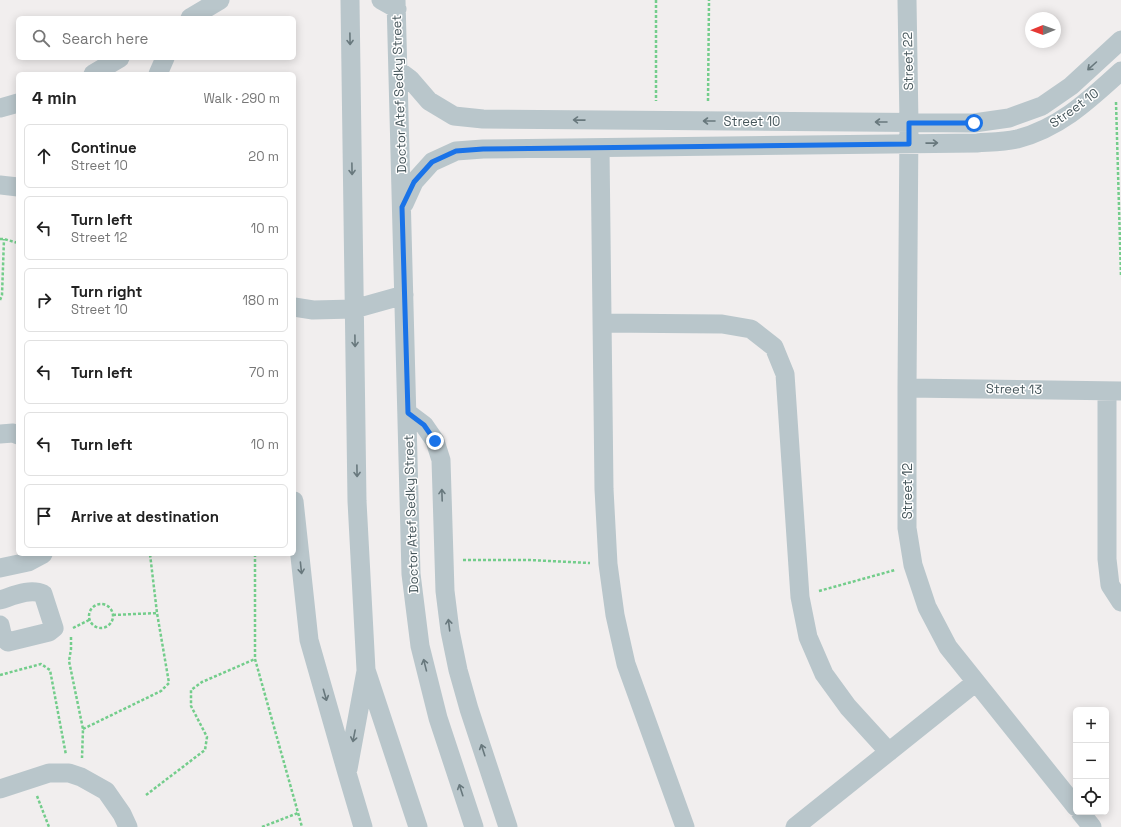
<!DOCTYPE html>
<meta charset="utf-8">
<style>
body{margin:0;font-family:"Space Grotesk",sans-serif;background:#f6f6f6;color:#222}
.controls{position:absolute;right:12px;bottom:12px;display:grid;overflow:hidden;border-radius:6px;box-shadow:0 2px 10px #0003}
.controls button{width:36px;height:36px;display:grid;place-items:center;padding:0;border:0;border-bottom:1px solid #e0e0e0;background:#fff;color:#222;font:20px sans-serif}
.compass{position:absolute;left:1025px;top:12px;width:36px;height:36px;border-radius:50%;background:#fff;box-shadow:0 2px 10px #0003;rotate:269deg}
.stop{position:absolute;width:12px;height:12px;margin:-9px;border:3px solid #1a73e8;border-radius:50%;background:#fff}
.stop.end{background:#1a73e8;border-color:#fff;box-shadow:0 1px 4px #0008}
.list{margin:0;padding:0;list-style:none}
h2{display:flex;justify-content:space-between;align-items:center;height:52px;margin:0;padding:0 16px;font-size:17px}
h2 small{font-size:13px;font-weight:400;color:#767676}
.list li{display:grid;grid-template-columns:26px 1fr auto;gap:12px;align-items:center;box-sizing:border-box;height:64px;margin:0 8px 8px;padding:0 8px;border:1px solid #e0e0e0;border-radius:6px}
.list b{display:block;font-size:15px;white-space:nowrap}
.list p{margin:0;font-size:13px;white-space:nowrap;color:#767676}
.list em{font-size:13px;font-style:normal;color:#767676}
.icon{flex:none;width:22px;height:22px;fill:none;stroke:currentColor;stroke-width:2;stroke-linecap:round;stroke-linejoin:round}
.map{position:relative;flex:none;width:1121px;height:827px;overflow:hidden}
.search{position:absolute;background:#fff;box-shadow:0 2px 10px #0003;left:16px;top:16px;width:280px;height:44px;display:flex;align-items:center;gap:10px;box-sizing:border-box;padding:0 14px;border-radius:6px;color:#767676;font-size:15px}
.panel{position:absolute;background:#fff;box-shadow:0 2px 10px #0003;left:16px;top:72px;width:280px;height:484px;border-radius:6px}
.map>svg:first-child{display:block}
</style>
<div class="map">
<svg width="1121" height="827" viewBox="0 0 1121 827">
<rect width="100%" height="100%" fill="#f1eeee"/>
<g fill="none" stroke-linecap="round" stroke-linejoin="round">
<path stroke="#73cd8b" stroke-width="2.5" stroke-dasharray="3 2" stroke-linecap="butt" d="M656,0V101
M708,101L709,0
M1116,102L1121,277
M0,239H4L18,243
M0,300L2,295L4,239
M255,554V659L302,827
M463,560H529L590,563
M819,591L895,570
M89 616a12 12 0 1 1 24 0a12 12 0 1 1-24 0Z
M113,615L157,613
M73,628L89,620
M71,637V649L69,661L83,729L82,758
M0,675L41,664L50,670L66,755
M83,729L161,691L169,683L157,613L150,554
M146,795L205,750L207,737L191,706V690L202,682L255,659
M37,796L49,827
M262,827L298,813"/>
<path stroke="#b9c6cb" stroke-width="19" d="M350,0L357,501L366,670L418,827
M381,0L397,9
M396,0L411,574L420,646L438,718L474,827
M907,0L909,123L907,388V528L913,565L927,607L948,647L1076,807
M190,18L220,0
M398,70L410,79L429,101L454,116L483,119L974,123L1009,118L1042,106L1071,86L1121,40
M93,74L120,58
M158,74L165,58
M0,108L18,103
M600,148L604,489L608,564L615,615L626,664L685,827
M0,185L18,187
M404,204L414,182L432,162L456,151L483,149L977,143C990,142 1004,142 1017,139C1060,128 1089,100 1121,71
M294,307L313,310L354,309L404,295
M602,323L722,324L751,329L774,347L785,374L800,597L808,637L824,674L848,707L889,752
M907,388L1121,391
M1107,391V559L1110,585L1121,602
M408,413L424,425L435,441L441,460L445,591L450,631L458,670L469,709L508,827
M0,434L13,433L18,435
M294,501L309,640L347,773L363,827
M0,568L28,562L43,554
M0,600C13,596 30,588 43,594L54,628L49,632L8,642L3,638L0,625
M348,769L366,671
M0,789L49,773H69L81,777L106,791L122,814L128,827
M1080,812L1092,827
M795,827L976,682"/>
</g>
<defs><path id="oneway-shaft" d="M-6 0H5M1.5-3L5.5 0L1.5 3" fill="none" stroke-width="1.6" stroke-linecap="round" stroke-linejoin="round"/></defs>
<g stroke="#68787d">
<use href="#oneway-shaft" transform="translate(350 39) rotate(89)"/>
<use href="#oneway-shaft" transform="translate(1092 66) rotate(138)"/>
<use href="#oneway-shaft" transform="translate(579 120) rotate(-179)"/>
<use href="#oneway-shaft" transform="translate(709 121) rotate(-180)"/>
<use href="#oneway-shaft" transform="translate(881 122) rotate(-180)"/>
<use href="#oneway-shaft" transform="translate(932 143) rotate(-1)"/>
<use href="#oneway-shaft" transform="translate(352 169) rotate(89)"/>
<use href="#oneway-shaft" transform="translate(355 341) rotate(89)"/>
<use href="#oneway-shaft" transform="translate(357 471) rotate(89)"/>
<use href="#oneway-shaft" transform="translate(442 495) rotate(-92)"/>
<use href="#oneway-shaft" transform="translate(301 568) rotate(84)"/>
<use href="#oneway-shaft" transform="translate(449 625) rotate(-97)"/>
<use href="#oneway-shaft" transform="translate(425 665) rotate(-104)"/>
<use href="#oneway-shaft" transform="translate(325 695) rotate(74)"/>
<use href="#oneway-shaft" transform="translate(354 736) rotate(101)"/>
<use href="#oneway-shaft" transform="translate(483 750) rotate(-108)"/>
<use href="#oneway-shaft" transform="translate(461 790) rotate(-108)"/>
</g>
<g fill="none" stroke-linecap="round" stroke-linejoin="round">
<path stroke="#1a73e8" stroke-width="5" d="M435,441L424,425L408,413L402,207L414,182L432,162L456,151L483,149L909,144V123H974"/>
</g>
<g text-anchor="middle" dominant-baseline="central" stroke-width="3" stroke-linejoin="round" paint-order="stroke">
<g font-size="13" fill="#46565b" stroke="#fff">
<text transform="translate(908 61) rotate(-91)">Street 22</text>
<text transform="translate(399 94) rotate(-92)">Doctor Atef Sedky Street</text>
<text transform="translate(1074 108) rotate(-36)">Street 10</text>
<text x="752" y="121">Street 10</text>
<text transform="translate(1014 389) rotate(1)">Street 13</text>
<text transform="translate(907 491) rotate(-90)">Street 12</text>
<text transform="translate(411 514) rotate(-92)">Doctor Atef Sedky Street</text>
</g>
</g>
</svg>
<div class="controls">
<button>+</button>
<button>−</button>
<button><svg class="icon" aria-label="locate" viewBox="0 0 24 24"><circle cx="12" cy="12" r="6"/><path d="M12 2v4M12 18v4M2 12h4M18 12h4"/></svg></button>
</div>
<svg class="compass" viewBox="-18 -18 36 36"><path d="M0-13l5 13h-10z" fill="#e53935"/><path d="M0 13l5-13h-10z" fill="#767676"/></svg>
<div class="stop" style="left:974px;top:123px"></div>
<div class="stop end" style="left:435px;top:441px"></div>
<div class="search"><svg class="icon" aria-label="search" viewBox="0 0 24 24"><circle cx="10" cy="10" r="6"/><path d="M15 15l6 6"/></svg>Search here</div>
<section class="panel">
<h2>4 min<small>Walk · 290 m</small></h2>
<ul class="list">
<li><svg class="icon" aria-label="ahead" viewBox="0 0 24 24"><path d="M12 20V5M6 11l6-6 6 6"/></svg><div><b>Continue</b><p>Street 10</p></div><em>20 m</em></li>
<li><svg class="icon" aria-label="left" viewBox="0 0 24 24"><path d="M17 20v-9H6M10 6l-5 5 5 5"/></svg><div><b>Turn left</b><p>Street 12</p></div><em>10 m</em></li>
<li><svg class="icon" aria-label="right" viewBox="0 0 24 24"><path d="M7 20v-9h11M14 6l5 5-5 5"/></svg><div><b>Turn right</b><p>Street 10</p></div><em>180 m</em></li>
<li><svg class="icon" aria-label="left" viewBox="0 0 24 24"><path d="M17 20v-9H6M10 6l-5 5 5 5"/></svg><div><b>Turn left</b></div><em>70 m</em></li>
<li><svg class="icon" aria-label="left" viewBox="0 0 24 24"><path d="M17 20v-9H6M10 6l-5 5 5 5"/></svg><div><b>Turn left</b></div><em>10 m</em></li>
<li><svg class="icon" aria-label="arrive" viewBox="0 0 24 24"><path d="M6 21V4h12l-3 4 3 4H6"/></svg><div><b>Arrive at destination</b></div></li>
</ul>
</section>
</div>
